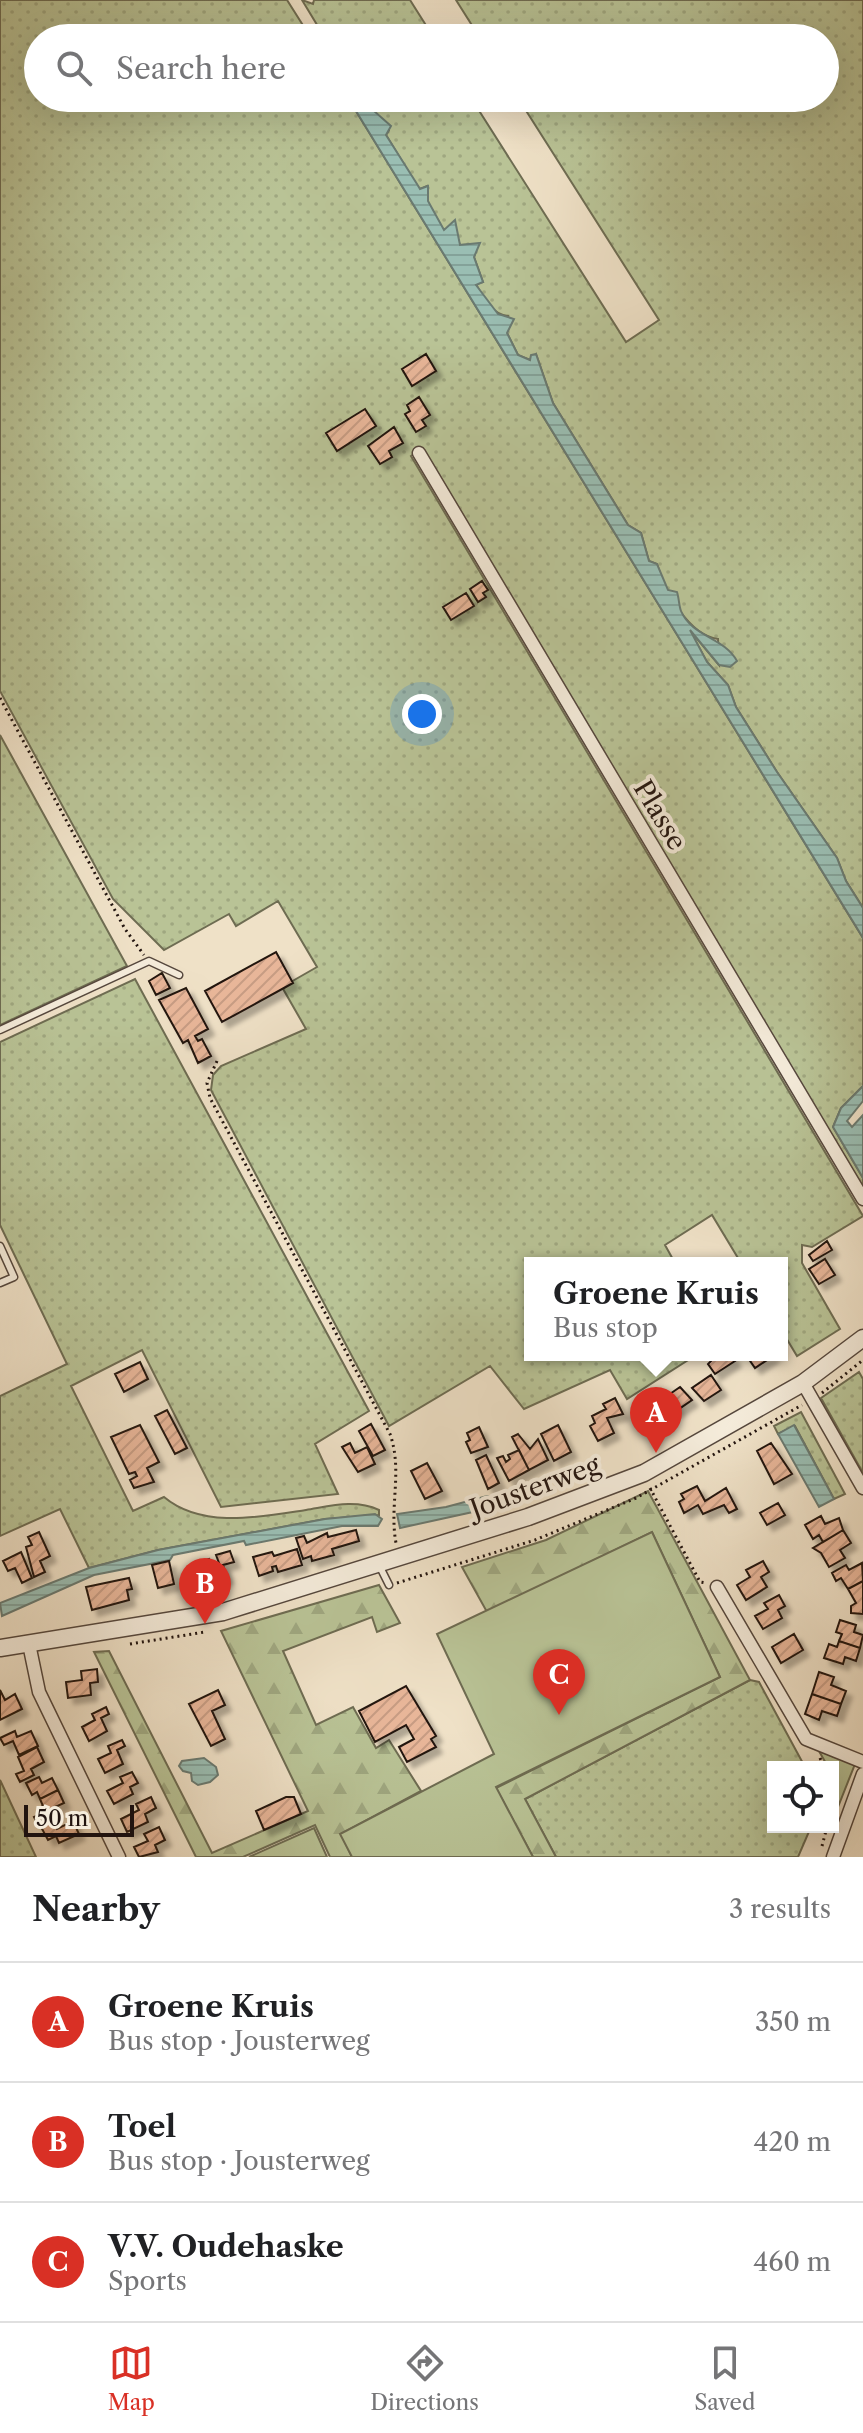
<!DOCTYPE html>
<meta charset="utf-8">
<style>
body{margin:0;font-family:"Libre Caslon Text",serif;background:#f2f2f2;color:#202124}
.controls{position:absolute;right:24px;bottom:24px;display:grid;overflow:hidden;border-radius:0px;box-shadow:0 8px 32px #0002}
.controls button{width:72px;height:72px;display:grid;place-items:center;padding:0;border:0;border-bottom:2px solid #e0e0e0;background:#fff;color:#202124;font:40px sans-serif}
.scale{position:absolute;left:24px;bottom:20px;width:110px;box-sizing:border-box;padding-left:8px;border:4px solid #22140f;border-top:0;font-size:22px;line-height:28px;white-space:nowrap;color:#22140f;-webkit-text-stroke:6px #f5ecdb;paint-order:stroke}
.you{position:absolute;left:422px;top:714px;width:28px;height:28px;margin:-20px;border:6px solid #fff;border-radius:50%;background:#1a73e8;box-shadow:0 0 0 12px #1a73e833}
.badge{display:grid;place-items:center;width:52px;height:52px;border-radius:50%;background:#d93025;color:#fff;font-size:26px;font-weight:700}
.pin{position:absolute;translate:-50% -66px;filter:drop-shadow(0 2px 4px #0008)}
.pin::after{content:'';position:absolute;top:42px;width:28px;height:24px;background:inherit;clip-path:polygon(0 0,100% 0,50% 100%)}
.popup{position:absolute;left:524px;top:1257px;width:264px;height:104px;box-sizing:border-box;display:grid;place-content:center;border-radius:0px;background:#fff;filter:drop-shadow(0 2px 6px #0005);font-size:26px;white-space:nowrap;color:#757577}
.popup b{font-size:30px;color:#202124}
.popup::after{content:'';position:absolute;left:50%;top:100%;margin-left:-16px;border:16px solid transparent;border-top-color:#fff}
.list{margin:0;padding:0;list-style:none}
h2{display:flex;justify-content:space-between;align-items:center;height:104px;margin:0;padding:0 32px;font-size:34px}
h2 small{font-size:26px;font-weight:400;color:#757577}
.list li{display:grid;grid-template-columns:52px 1fr auto;gap:24px;align-items:center;box-sizing:border-box;height:120px;padding:0 32px;border-top:2px solid #e0e0e0}
.list b{display:block;font-size:30px;white-space:nowrap}
.list p{margin:0;font-size:26px;white-space:nowrap;color:#757577}
.list em{font-size:26px;font-style:normal;color:#757577}
.icon{flex:none;width:44px;height:44px;fill:none;stroke:currentColor;stroke-width:2;stroke-linecap:round;stroke-linejoin:round}
.map{position:relative;flex:none;width:863px;height:1857px;overflow:hidden}
.search{position:absolute;background:#fff;box-shadow:0 8px 32px #0002;left:24px;right:24px;top:24px;height:88px;display:flex;align-items:center;gap:20px;box-sizing:border-box;padding:0 28px;border-radius:44px;color:#757577;font-size:30px}
.sheet{height:464px;background:#fff}
nav{display:flex;justify-content:space-around;align-items:center;box-sizing:border-box;height:112px;border-top:2px solid #e0e0e0;background:#fff;font-size:22px;color:#757577}
nav a{display:grid;justify-items:center;gap:4px}
nav .on{color:#d93025}
.map>svg:first-child{display:block}
</style>
<div class="map">
<svg width="863" height="1857" viewBox="0 0 863 1857">
<defs>
<pattern id="grass-dots" width="8" height="8" patternUnits="userSpaceOnUse" patternTransform="scale(2)"><rect width="8" height="8" fill="#b9c396"/><path d="M2 2h.1M6 6h.1" fill="none" stroke="#9fa780" stroke-width="1.8" stroke-linecap="round"/></pattern>
<pattern id="forest-firs" width="22" height="20" patternUnits="userSpaceOnUse" patternTransform="scale(2)"><rect width="22" height="20" fill="#b9c396"/><path d="M5 1l3.5 6h-7zM16 11l3.5 6h-7z" fill="#9fa780"/></pattern>
<pattern id="water-rules" width="6" height="5" patternUnits="userSpaceOnUse" patternTransform="scale(2)"><rect width="6" height="5" fill="#9abeb3"/><path d="M0 2.5h6" fill="none" stroke="#84a299"/></pattern>
<pattern id="building-hatch" width="6" height="6" patternUnits="userSpaceOnUse" patternTransform="scale(2)"><rect width="6" height="6" fill="#e8b699"/><path d="M-1 1l2-2M0 6l6-6M5 7l2-2" fill="none" stroke="#c79c83"/></pattern>
<filter id="shadow"><feDropShadow dx="6" dy="6" stdDeviation="2" flood-color="#0004"/></filter>
</defs>
<rect width="100%" height="100%" fill="#efe1c7"/>
<filter id="stains"><feTurbulence type="fractalNoise" baseFrequency=".0025" numOctaves="4"/><feColorMatrix values="0 0 0 0 .2 0 0 0 0 .09 0 0 0 0 .02 0 0 0 .5 -.17"/></filter>
<radialGradient id="worn" r=".72"><stop offset=".6" stop-color="#630" stop-opacity="0"/><stop offset="1" stop-color="#630" stop-opacity=".3"/></radialGradient>
<path fill="url(#grass-dots)" stroke="#6e6c52" stroke-width="2" d="M0,0H287L311,38H38V98H348L863,938V1086L841,1108L833,1127L863,1178V1188L422,449L411,456L863,1216L812,1247L802,1245V1263L840,1329L797,1356L782,1331V1263H741L712,1215L665,1245L675,1263H530V1355H696L627,1399L610,1370L524,1409L490,1366L389,1426L211,1090L213,1075L221,1066L306,1029L282,987L317,967L278,901L236,926L229,914L164,950L113,899L0,691Z
M302,0L313,4L314,0H410L434,38H325Z
M456,0H863V908L846,881L837,858L777,772L736,707L728,685L707,662L689,629L719,665L718,639C688,635 665,591 657,564L649,561L641,533L628,525L553,403L536,354L530,360L518,355L507,333L508,316C492,315 483,297 476,284L483,282L474,257L478,244L460,245L454,228L444,231L427,201V186L420,189L416,184L386,135L389,130L374,111L377,98H471L626,342L659,320L518,98H825V38H480Z
M0,735L127,966L0,1025Z
M135,979L369,1411L315,1444L338,1494L221,1507L142,1350L71,1386L133,1511L164,1497C202,1529 260,1517 306,1510C331,1506 355,1499 379,1510V1515L325,1519L158,1550L89,1568L60,1509L0,1536V1396L67,1364L0,1225V1042Z
M859,1372L863,1379V1473L821,1398Z
M801,1412L845,1494L834,1499L795,1426L778,1434L774,1426Z
M750,1680L759,1682L805,1767H773V1827H811L798,1857H556L525,1799Z
M0,1780L1,1782L36,1857H0Z"/>
<path fill="url(#forest-firs)" stroke="#6e6c52" stroke-width="2" d="M648,1491L750,1680L525,1799L556,1857H533L496,1788L720,1677L652,1532L487,1612L462,1567L546,1540Z
M379,1585L400,1623L377,1632L372,1617L283,1651L316,1725L353,1707L376,1748L389,1740L421,1791L341,1834L352,1857H330L315,1825L243,1857H196L94,1652L109,1651L212,1853L308,1811L221,1631Z"/>
<path fill="#b9c396" stroke="#6e6c52" stroke-width="2" d="M652,1532L720,1677L496,1787L533,1857H352L340,1834L494,1754L437,1634Z
M819,1751L855,1764L838,1807L833,1767H828Z
M314,1828L327,1857H249Z"/>
<path fill="url(#water-rules)" stroke="#6a7a71" stroke-width="2" d="M348,98H377L374,111L391,126L386,135L417,184L420,189L428,186V201L444,230L455,220L460,245L480,243L474,257L483,282L476,285L498,314L514,319L507,333L518,355L530,360L531,355L536,354L553,403L628,525L641,533L649,561L657,564L668,590L677,592C679,598 679,606 681,611C692,637 724,637 737,661L730,667L719,665L690,630L707,662L728,685L736,707L777,772L837,858L846,881L863,908V938Z
M863,1086V1101L847,1121L852,1127L863,1115V1178L833,1127L841,1108Z
M794,1425L834,1499L819,1507L778,1434Z
M487,1496L497,1501L491,1508L400,1528L397,1514L446,1507Z
M375,1514L382,1519L378,1526H342L246,1545L244,1541L173,1555L170,1560L94,1575L2,1616L0,1603L89,1568L158,1550L325,1519Z
M204,1758L216,1767L218,1775L210,1782L198,1785L192,1781L191,1773L183,1771L179,1766L182,1761Z"/>
<path fill="url(#building-hatch)" stroke="#22140f" stroke-width="2" filter="url(#shadow)" d="M426,354L436,371L412,386L402,369Z
M419,397L430,415L422,420L426,426L416,432L405,414L410,411L407,405Z
M365,409L376,426L337,451L326,433Z
M394,427L403,443L389,451L392,457L380,464L368,446Z
M482,581L488,590L483,593L486,597L478,602L470,589Z
M466,593L474,606L451,620L443,607Z
M276,952L293,983L222,1022L205,991Z
M162,973L170,988L156,995L149,981Z
M186,988L208,1029L195,1036L198,1041L202,1039L211,1056L198,1063L188,1040L183,1043L159,1000Z
M827,1241L832,1250L813,1261L809,1255Z
M825,1259L835,1275L819,1284L809,1269Z
M717,1355H731L735,1361L715,1374L708,1364Z
M746,1355H772L773,1356L755,1368Z
M140,1362L148,1379L124,1392L115,1374Z
M711,1375L721,1390L704,1401L692,1388Z
M680,1387L692,1400L676,1411L667,1396Z
M615,1398L623,1414L607,1418L614,1433L598,1441L590,1426L595,1423L592,1416L606,1409L603,1404Z
M167,1410L187,1448L175,1454L155,1416Z
M371,1424L385,1450L373,1456L359,1431Z
M140,1425L159,1462L147,1468L154,1482L134,1488L130,1480L137,1476L135,1472L129,1474L111,1437Z
M558,1425L571,1452L554,1461L541,1434Z
M479,1427L488,1447L471,1453L466,1442L470,1440L467,1433Z
M518,1434L530,1449L538,1439L548,1460L529,1470L512,1437Z
M350,1443L355,1453L367,1447L375,1464L358,1472L342,1447Z
M771,1443L792,1474L774,1484L757,1451Z
M519,1450L529,1470L509,1481L497,1458L503,1456L506,1462L510,1459L508,1455Z
M486,1455L499,1483L488,1489L476,1460Z
M427,1463L442,1491L425,1499L411,1471Z
M697,1486L705,1501L726,1488L737,1509L729,1513L724,1505L703,1514L698,1505L684,1513L679,1502L684,1499L681,1494Z
M778,1503L785,1515L767,1525L760,1513Z
M821,1516L825,1524L839,1518L843,1530L823,1542L819,1535L813,1539L805,1525Z
M356,1530L359,1541L332,1549L334,1555L312,1561L311,1556L303,1559L296,1538L304,1536L307,1543L327,1533L328,1537Z
M843,1530L851,1543L840,1550L845,1558L829,1567L821,1553L813,1548Z
M39,1532L50,1556L40,1561L45,1572L34,1577L26,1547L32,1545L28,1537Z
M297,1549L302,1565L278,1572L276,1566L272,1567L273,1571L259,1576L253,1557L272,1552L274,1556Z
M230,1551L234,1562L223,1565L227,1578L197,1587L193,1570L204,1567L202,1561L209,1559L211,1565L219,1563L216,1555Z
M21,1552L32,1578L22,1583L15,1568L8,1571L3,1561Z
M169,1561L174,1584L158,1588L152,1565Z
M763,1561L769,1572L761,1577L767,1587L746,1600L737,1585L750,1577L746,1570Z
M862,1563L863,1581L848,1589L841,1578L836,1581L832,1573L846,1565L849,1570Z
M129,1578L132,1589L127,1590L129,1600L92,1610L86,1587Z
M863,1581V1614L851,1613V1606L856,1603L848,1589Z
M779,1595L785,1606L778,1610L782,1618L763,1629L755,1616L768,1609L764,1603Z
M840,1620L856,1625L854,1632L863,1635L860,1648L839,1641L842,1634L836,1632Z
M794,1634L803,1650L781,1663L772,1647Z
M839,1641L860,1648L856,1661L845,1657L843,1664L824,1658L829,1644L837,1647Z
M97,1669L98,1682L90,1683L91,1695L68,1698L66,1682L82,1680L81,1671Z
M819,1672L834,1677L831,1685L846,1691L841,1704L812,1694Z
M406,1686L436,1736L431,1739L436,1747L407,1762L399,1747L414,1739L406,1725L375,1742L359,1711Z
M0,1690L5,1700L15,1694L22,1709L0,1720Z
M218,1690L225,1705L212,1711L225,1739L211,1746L189,1704Z
M812,1694L841,1704L837,1716L822,1711L819,1720L805,1714Z
M106,1707L109,1714L101,1718L107,1731L89,1741L82,1727L95,1720L92,1714Z
M15,1731L17,1737L31,1731L38,1746L19,1755L13,1741L4,1745L0,1738Z
M122,1740L125,1746L117,1750L123,1764L105,1773L98,1759L111,1753L108,1746Z
M37,1747L44,1762L31,1769L34,1775L20,1782L16,1774L24,1771L18,1757Z
M132,1772L138,1783L130,1787L133,1794L114,1804L107,1791L123,1783L120,1777Z
M39,1777L42,1783L52,1778L58,1790L40,1799L37,1792L32,1795L26,1783Z
M58,1790L64,1803L55,1807L58,1813L37,1823L34,1817L41,1814L39,1808L43,1806L40,1799Z
M151,1797L156,1808L145,1814L148,1822L127,1832L121,1819L139,1810L136,1804Z
M286,1797H294L301,1814L264,1830L256,1811Z
M53,1821L57,1829L73,1821L79,1834L59,1843L56,1836L48,1840L41,1827Z
M159,1827L165,1840L155,1845L158,1852L139,1857L134,1847L148,1841L144,1834Z"/>
<g fill="none" stroke-linecap="round" stroke-linejoin="round">
<g stroke="#55473d" stroke-width="9">
<path id="service" d="M0,1030L149,961L179,975
M0,1246L14,1277L0,1283
M379,1565L389,1585"/>
</g>
<g stroke="#55473d" stroke-width="15">
<path id="minor" d="M419,453L863,1199
M803,1383L863,1488
M717,1587L806,1739L863,1762
M29,1644L39,1692L119,1857
M833,1857L863,1774"/>
</g>
<g stroke="#55473d" stroke-width="19">
<path id="tertiary" d="M0,1648L223,1612L528,1517L644,1473L803,1383L863,1338"/>
</g>
<path stroke="#22140f" stroke-width="3" stroke-dasharray="2 4" stroke-linecap="butt" d="M0,698L125,929L144,955
M217,1061L207,1083L210,1098L390,1434C403,1471 389,1506 396,1543
M822,1393L863,1360
M650,1488L700,1582L706,1583
M397,1583L535,1540L636,1498L802,1405
M130,1644L205,1632
M820,1758L824,1767
M822,1846L827,1827"/>
<use href="#service" stroke="#f5ecdb" stroke-width="6"/>
<use href="#minor" stroke="#f5ecdb" stroke-width="12"/>
<use href="#tertiary" stroke="#f5ecdb" stroke-width="16"/>
</g>
<g text-anchor="middle" dominant-baseline="central" stroke-width="8" stroke-linejoin="round" paint-order="stroke">
<g font-size="26" fill="#22140f" stroke="#f5ecdb">
<text transform="translate(660 815) rotate(59)">Plasse</text>
<text transform="translate(535 1487) rotate(-20)">Jousterweg</text>
</g>
</g>
<rect width="100%" height="100%" filter="url(#stains)"/>
<rect width="100%" height="100%" fill="url(#worn)"/>
</svg>
<div class="controls">
<button><svg class="icon" aria-label="locate" viewBox="0 0 24 24"><circle cx="12" cy="12" r="6"/><path d="M12 2v4M12 18v4M2 12h4M18 12h4"/></svg></button>
</div>
<div class="scale">50 m</div>
<div class="you"></div>
<div class="pin badge" style="left:656px;top:1453px">A</div>
<div class="popup"><b>Groene Kruis</b>Bus stop</div>
<div class="pin badge" style="left:205px;top:1624px">B</div>
<div class="pin badge" style="left:559px;top:1715px">C</div>
<div class="search"><svg class="icon" aria-label="search" viewBox="0 0 24 24"><circle cx="10" cy="10" r="6"/><path d="M15 15l6 6"/></svg>Search here</div>
</div>
<section class="sheet">
<h2>Nearby<small>3 results</small></h2>
<ul class="list">
<li><span class="badge">A</span><div><b>Groene Kruis</b><p>Bus stop · Jousterweg</p></div><em>350 m</em></li>
<li><span class="badge">B</span><div><b>Toel</b><p>Bus stop · Jousterweg</p></div><em>420 m</em></li>
<li><span class="badge">C</span><div><b>V.V. Oudehaske</b><p>Sports</p></div><em>460 m</em></li>
</ul>
</section>
<nav>
<a class="on"><svg class="icon" aria-label="map" viewBox="0 0 24 24"><path d="M3 6l6-2 6 2 6-2v14l-6 2-6-2-6 2zM9 4v14M15 6v14"/></svg>Map</a>
<a><svg class="icon" aria-label="directions" viewBox="0 0 24 24"><path d="M12 3l9 9-9 9-9-9zM9 14v-3h6M13 9l2 2-2 2"/></svg>Directions</a>
<a><svg class="icon" aria-label="saved" viewBox="0 0 24 24"><path d="M7 4h10v16l-5-4-5 4z"/></svg>Saved</a>
</nav>
